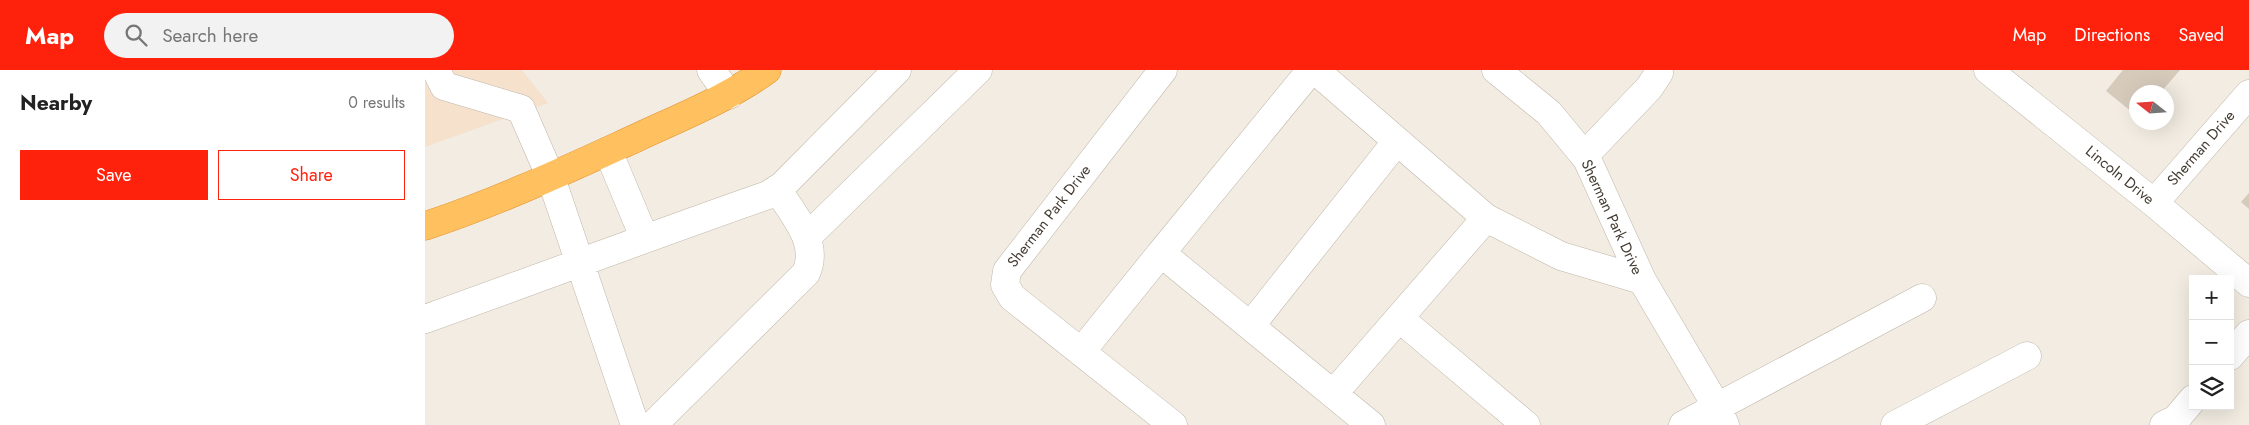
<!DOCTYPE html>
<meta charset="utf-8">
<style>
body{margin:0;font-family:Jost,sans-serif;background:#f2f2f2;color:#222}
.controls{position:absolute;right:15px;bottom:15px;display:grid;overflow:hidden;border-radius:0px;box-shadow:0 5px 20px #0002}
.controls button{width:45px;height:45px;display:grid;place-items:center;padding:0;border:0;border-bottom:1px solid #e0e0e0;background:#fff;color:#222;font:25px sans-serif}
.compass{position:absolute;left:1704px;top:15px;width:45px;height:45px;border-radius:50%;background:#fff;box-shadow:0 5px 20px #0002;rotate:287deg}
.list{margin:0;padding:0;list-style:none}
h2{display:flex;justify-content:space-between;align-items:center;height:65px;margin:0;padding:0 20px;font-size:21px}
h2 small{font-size:16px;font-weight:400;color:#767676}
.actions{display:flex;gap:10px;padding:15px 20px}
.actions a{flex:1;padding:11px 0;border:1px solid #fe220d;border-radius:0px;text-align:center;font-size:18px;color:#fe220d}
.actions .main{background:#fe220d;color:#fff}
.icon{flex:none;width:28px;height:28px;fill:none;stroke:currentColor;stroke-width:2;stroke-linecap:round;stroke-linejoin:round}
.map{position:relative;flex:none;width:1824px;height:355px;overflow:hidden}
header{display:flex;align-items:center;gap:30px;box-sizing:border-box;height:70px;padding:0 25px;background:#fe220d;color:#fff}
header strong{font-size:24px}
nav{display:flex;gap:28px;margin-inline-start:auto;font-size:18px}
.search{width:350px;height:45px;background:#f2f2f2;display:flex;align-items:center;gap:12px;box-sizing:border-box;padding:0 18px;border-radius:28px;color:#767676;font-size:19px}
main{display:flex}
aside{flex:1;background:#fff}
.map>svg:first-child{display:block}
</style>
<header>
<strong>Map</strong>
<div class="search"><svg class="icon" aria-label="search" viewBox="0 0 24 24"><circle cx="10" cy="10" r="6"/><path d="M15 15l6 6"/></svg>Search here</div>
<nav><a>Map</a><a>Directions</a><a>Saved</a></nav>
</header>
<main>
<aside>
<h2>Nearby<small>0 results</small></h2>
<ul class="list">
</ul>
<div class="actions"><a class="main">Save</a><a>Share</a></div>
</aside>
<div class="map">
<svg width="1824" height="355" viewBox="0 0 1824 355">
<rect width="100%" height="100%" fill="#f2ece2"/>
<path fill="#f5e1cc" d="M0,0H97L123,33L0,77Z"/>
<path fill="#d6cabb" d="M1698,0H1755L1736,22H1712V46L1681,21Z
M1824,123V139L1816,132Z"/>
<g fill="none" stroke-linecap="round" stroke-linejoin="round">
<g stroke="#c0b6a8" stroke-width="29">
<path id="minor" d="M11,0L19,16L96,39L126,108L210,355
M286,0L304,25
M738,0L582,201L580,215L587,227L748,355
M886,0L736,183L946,355
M890,0L1061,148L1136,186L1217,210
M1071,0L1124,43L1162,89L1217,210L1292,337L1300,355
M1563,0L1729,133L1824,213
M183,81L219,167
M1159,86L1224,18L1234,3L1233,0
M1729,133L1824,24
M383,166L553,0
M974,248L1101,355
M0,249C115,208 228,165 343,125L357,116L472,0
M826,255L972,71
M656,282L736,183
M1805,286L1824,264
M909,323L1061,148
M228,355L381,203C395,173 368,144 352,119
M1258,355L1497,228
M1470,355L1602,286
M1739,355L1751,349L1768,329"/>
</g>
<g stroke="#e0932f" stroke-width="29">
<path id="highway" d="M0,156C73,132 141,100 211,68C256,47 302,29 342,0"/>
</g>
<use href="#minor" stroke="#fff" stroke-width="28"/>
<use href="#highway" stroke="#ffc060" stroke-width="28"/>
</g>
<g text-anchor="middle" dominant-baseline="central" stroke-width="4.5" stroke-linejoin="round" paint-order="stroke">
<g font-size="15" fill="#433c33" stroke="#fff">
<text transform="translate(1776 78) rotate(-49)">Sherman Drive</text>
<text transform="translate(1695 105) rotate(39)">Lincoln Drive</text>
<text transform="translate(624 146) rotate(-52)">Sherman Park Drive</text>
<text transform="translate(1187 147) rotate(65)">Sherman Park Drive</text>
</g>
</g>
</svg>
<div class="controls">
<button>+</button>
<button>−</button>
<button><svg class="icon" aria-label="layers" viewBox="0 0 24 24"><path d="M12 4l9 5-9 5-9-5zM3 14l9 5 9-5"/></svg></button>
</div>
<svg class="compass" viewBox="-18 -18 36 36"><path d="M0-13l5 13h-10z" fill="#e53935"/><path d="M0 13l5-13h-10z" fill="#767676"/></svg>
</div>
</main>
